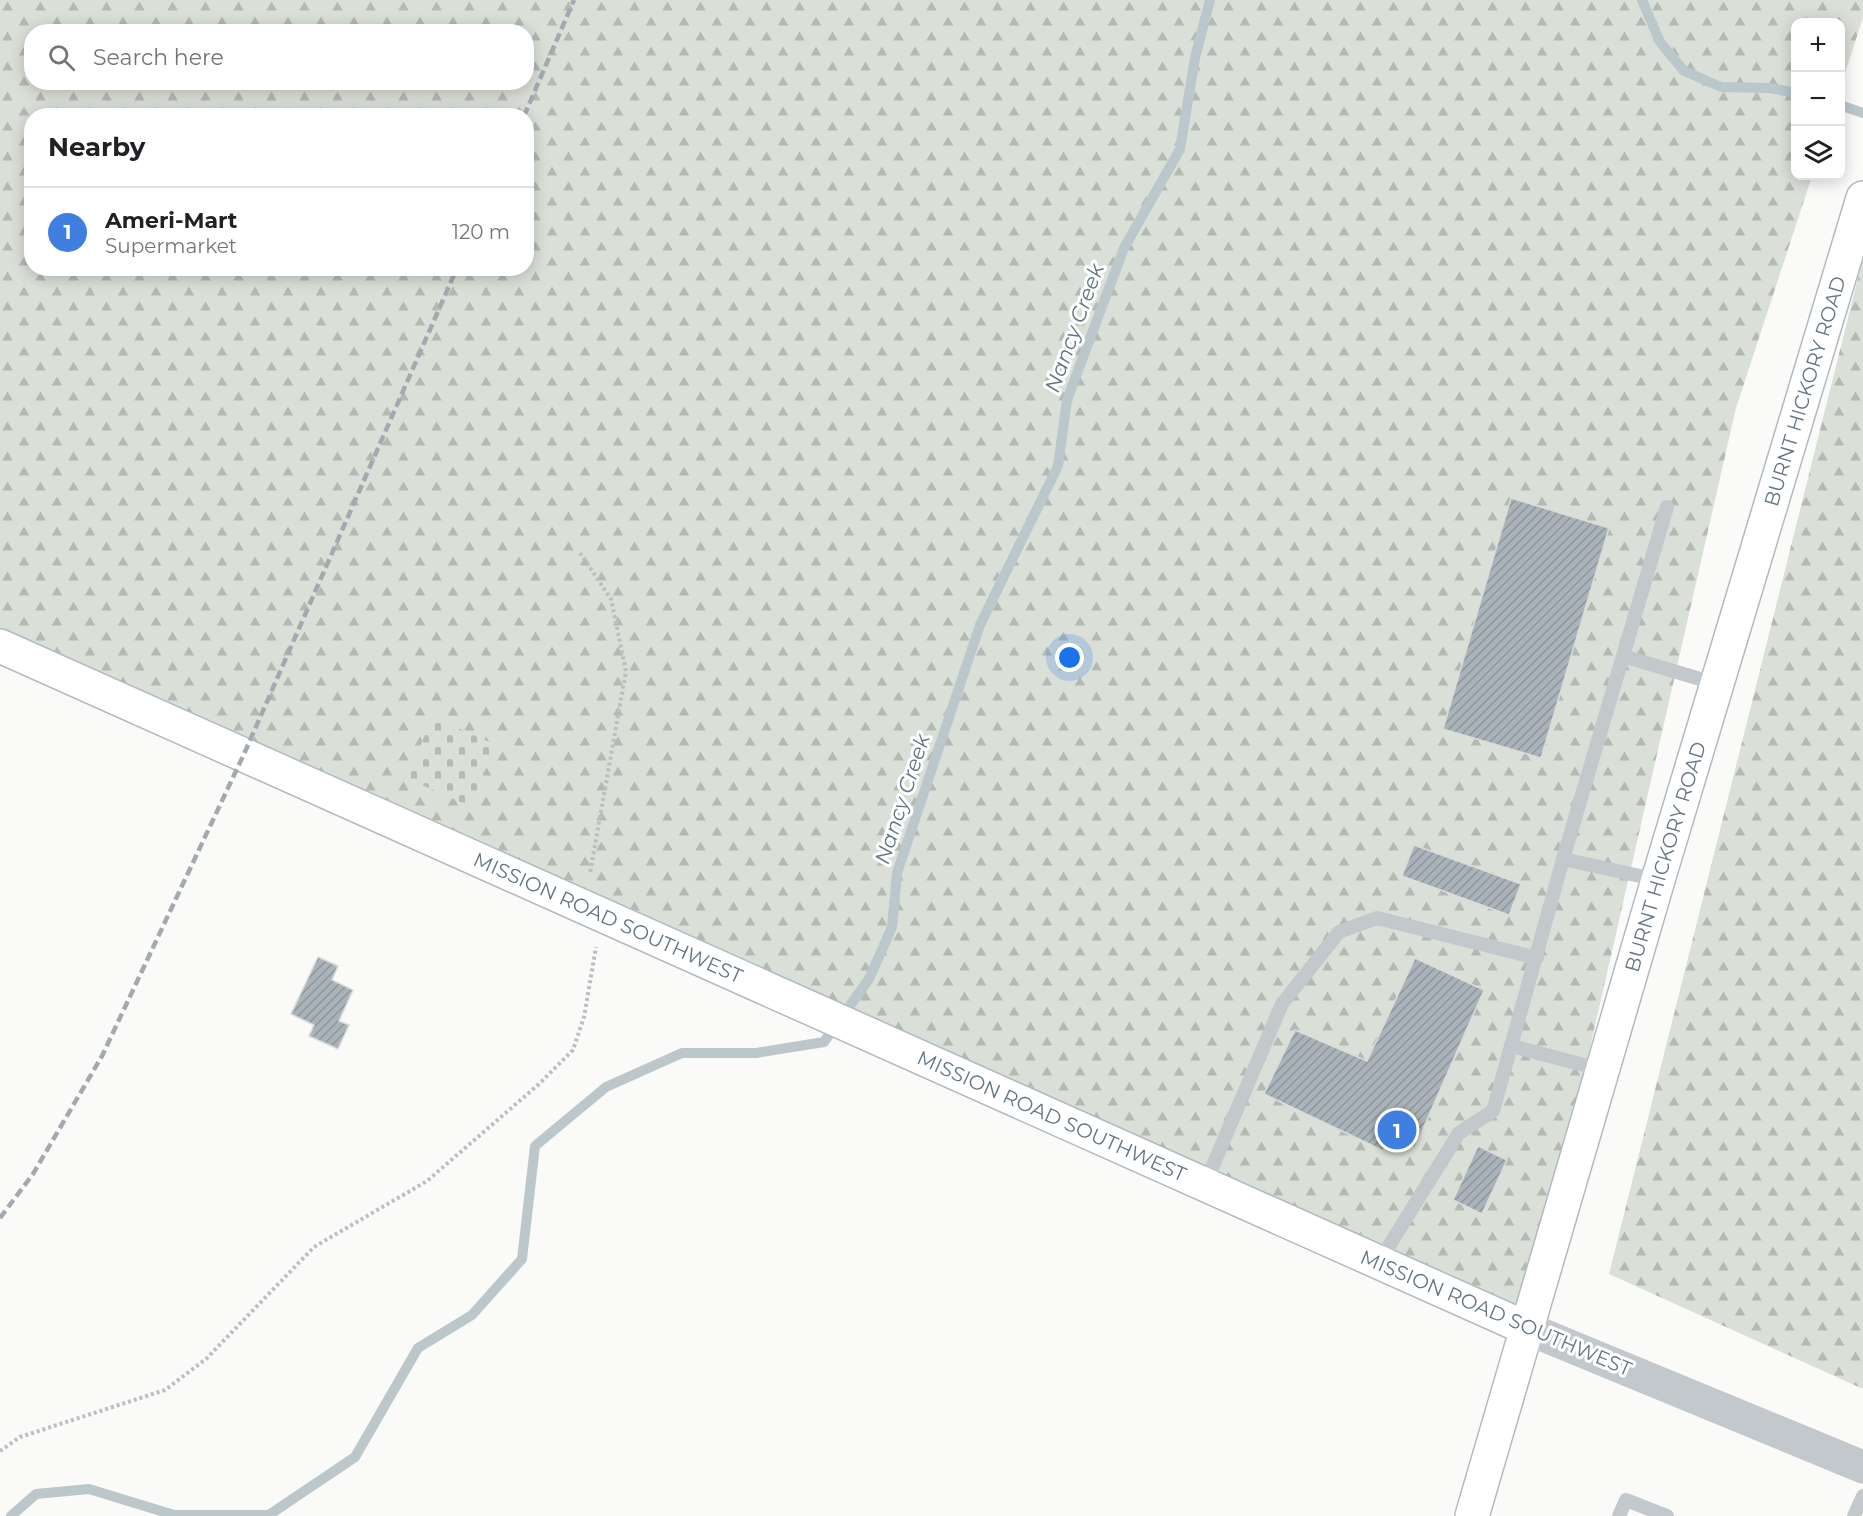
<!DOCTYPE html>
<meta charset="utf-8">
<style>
body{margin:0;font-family:Montserrat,sans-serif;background:#f2f2f2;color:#202124}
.controls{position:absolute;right:18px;top:18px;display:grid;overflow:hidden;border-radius:12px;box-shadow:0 3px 15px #0003}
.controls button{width:54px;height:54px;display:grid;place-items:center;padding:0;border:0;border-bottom:2px solid #e0e0e0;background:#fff;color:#202124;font:30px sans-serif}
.you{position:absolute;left:1070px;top:658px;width:21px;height:21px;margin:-15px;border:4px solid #fff;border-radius:50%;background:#1a73e8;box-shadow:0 0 0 9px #1a73e833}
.badge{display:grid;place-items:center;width:39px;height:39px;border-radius:50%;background:#b45309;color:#fff;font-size:20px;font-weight:700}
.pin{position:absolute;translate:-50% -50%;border:3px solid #fff;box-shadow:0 2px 6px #0006}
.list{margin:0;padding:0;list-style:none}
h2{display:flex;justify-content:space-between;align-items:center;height:78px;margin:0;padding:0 24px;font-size:26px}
h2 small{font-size:20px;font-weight:400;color:#757577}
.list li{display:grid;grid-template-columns:39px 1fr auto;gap:18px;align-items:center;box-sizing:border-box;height:90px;padding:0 24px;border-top:2px solid #e0e0e0}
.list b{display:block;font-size:22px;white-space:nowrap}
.list p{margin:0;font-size:20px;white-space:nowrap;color:#757577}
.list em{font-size:20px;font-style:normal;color:#757577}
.icon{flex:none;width:33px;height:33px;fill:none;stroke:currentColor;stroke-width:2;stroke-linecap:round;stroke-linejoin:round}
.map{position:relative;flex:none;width:1863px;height:1516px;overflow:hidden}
.search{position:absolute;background:#fff;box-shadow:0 3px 15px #0003;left:24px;top:24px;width:510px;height:66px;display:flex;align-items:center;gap:15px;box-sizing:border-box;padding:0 21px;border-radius:24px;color:#757577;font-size:22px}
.panel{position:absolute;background:#fff;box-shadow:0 3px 15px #0003;left:24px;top:108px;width:510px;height:168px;border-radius:24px}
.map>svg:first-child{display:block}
</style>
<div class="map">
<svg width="1863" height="1516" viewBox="0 0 1863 1516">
<defs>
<pattern id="forest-firs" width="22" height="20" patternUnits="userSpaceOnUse" patternTransform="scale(1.5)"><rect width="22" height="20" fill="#dadfd7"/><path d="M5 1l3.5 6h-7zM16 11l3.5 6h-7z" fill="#b4b9b4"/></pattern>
<pattern id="cemetery-stones" width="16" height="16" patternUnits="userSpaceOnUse" patternTransform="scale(1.5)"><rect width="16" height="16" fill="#dadfd7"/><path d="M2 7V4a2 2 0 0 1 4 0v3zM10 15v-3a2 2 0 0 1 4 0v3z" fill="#b4b9b4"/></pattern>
<pattern id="building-hatch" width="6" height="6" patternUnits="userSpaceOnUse" patternTransform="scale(1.5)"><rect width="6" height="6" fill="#aab3b9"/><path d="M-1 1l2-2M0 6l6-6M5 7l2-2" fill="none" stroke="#8e969c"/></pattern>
</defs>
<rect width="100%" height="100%" fill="#fafaf8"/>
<path fill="url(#forest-firs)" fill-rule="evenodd" d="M0,0H1863V17L1841,86L1840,22H1796V176H1812L1736,408L1526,1328L0,629ZM32,32H526V82H32ZM32,116H526V268H32Z
M1863,258V1389L1609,1274Z"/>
<path fill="url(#cemetery-stones)" d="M433,717L496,745L470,806L406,778Z"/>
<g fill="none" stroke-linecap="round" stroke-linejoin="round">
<path stroke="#bbc7cb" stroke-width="10" d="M1642,0L1660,42L1684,71L1721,87L1769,88L1796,93
M1840,105L1863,113
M11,1516L36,1494L89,1489L174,1515H269L355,1457L418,1348L472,1315L522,1259L535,1146L606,1087L682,1053H756L824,1042L869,979L892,927L897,873L980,625L1058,466L1067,400L1124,248L1180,149L1195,58L1210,0"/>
</g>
<path fill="url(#building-hatch)" stroke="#dcdcda" stroke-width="1.5" d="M1511,498L1609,528L1541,758L1443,729Z
M1414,845L1521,884L1509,915L1402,876Z
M318,957L338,966L332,980L353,990L339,1021L349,1025L338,1049L309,1036L314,1025L291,1014Z
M1415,958L1484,990L1415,1147L1382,1150L1264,1094L1295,1030L1367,1061Z
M1478,1146L1507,1160L1482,1214L1453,1200Z"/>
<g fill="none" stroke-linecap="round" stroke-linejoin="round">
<g stroke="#b3babf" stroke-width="36">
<g id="secondary">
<path id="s1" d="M0,646L1526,1328"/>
<path id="s2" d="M1472,1516L1658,880L1863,198"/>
</g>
</g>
<path stroke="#bbbfc2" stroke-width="4" stroke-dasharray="3 3" stroke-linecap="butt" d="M580,553L611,599L626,671L590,873
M0,1451L20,1437L165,1390L206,1359L314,1247L427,1181L539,1084L573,1050L584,1017L596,947"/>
<path stroke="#c3c8cc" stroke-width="14" d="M1623,656L1717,684
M1563,859L1658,880
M1512,1046L1603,1070
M1205,1184L1282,1004L1339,932L1377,918L1537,958
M1379,1262L1459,1133L1493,1111L1563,859L1667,507
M1619,1516L1626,1500L1667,1516
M1854,1516L1863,1496"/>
<path stroke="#c3c8cc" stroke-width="33" d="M1526,1328L1863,1467"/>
<use href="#secondary" stroke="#fff" stroke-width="33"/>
<path stroke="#a2aab0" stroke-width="4.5" stroke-dasharray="9 4.5" stroke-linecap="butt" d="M524,116L574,0
M0,1218L33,1174L102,1056L244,754L457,268"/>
</g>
<g text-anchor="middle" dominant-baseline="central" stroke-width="6" stroke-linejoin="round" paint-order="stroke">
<g font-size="20" fill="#657683" stroke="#fff">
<text stroke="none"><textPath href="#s2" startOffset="1173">BURNT HICKORY ROAD</textPath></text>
<text stroke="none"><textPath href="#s2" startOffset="687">BURNT HICKORY ROAD</textPath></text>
<text stroke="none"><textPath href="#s1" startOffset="666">MISSION ROAD SOUTHWEST</textPath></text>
<text stroke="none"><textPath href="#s1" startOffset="1152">MISSION ROAD SOUTHWEST</textPath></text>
<text transform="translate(1496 1313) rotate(23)">MISSION ROAD SOUTHWEST</text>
</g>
<g font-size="21" font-style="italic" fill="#60757c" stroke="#fff">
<text transform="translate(1074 328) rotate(-70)">Nancy Creek</text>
<text transform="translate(902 799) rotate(-72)">Nancy Creek</text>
</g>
</g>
</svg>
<div class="controls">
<button>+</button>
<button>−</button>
<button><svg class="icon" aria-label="layers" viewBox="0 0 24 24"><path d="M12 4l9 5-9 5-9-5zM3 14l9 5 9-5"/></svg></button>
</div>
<div class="you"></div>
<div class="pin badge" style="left:1397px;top:1130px;background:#3f7fe0">1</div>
<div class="search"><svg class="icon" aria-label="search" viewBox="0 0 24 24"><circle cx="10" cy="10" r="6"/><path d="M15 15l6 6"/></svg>Search here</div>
<section class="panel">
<h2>Nearby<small></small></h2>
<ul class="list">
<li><span class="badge" style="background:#3f7fe0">1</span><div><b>Ameri-Mart</b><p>Supermarket</p></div><em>120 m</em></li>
</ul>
</section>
</div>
